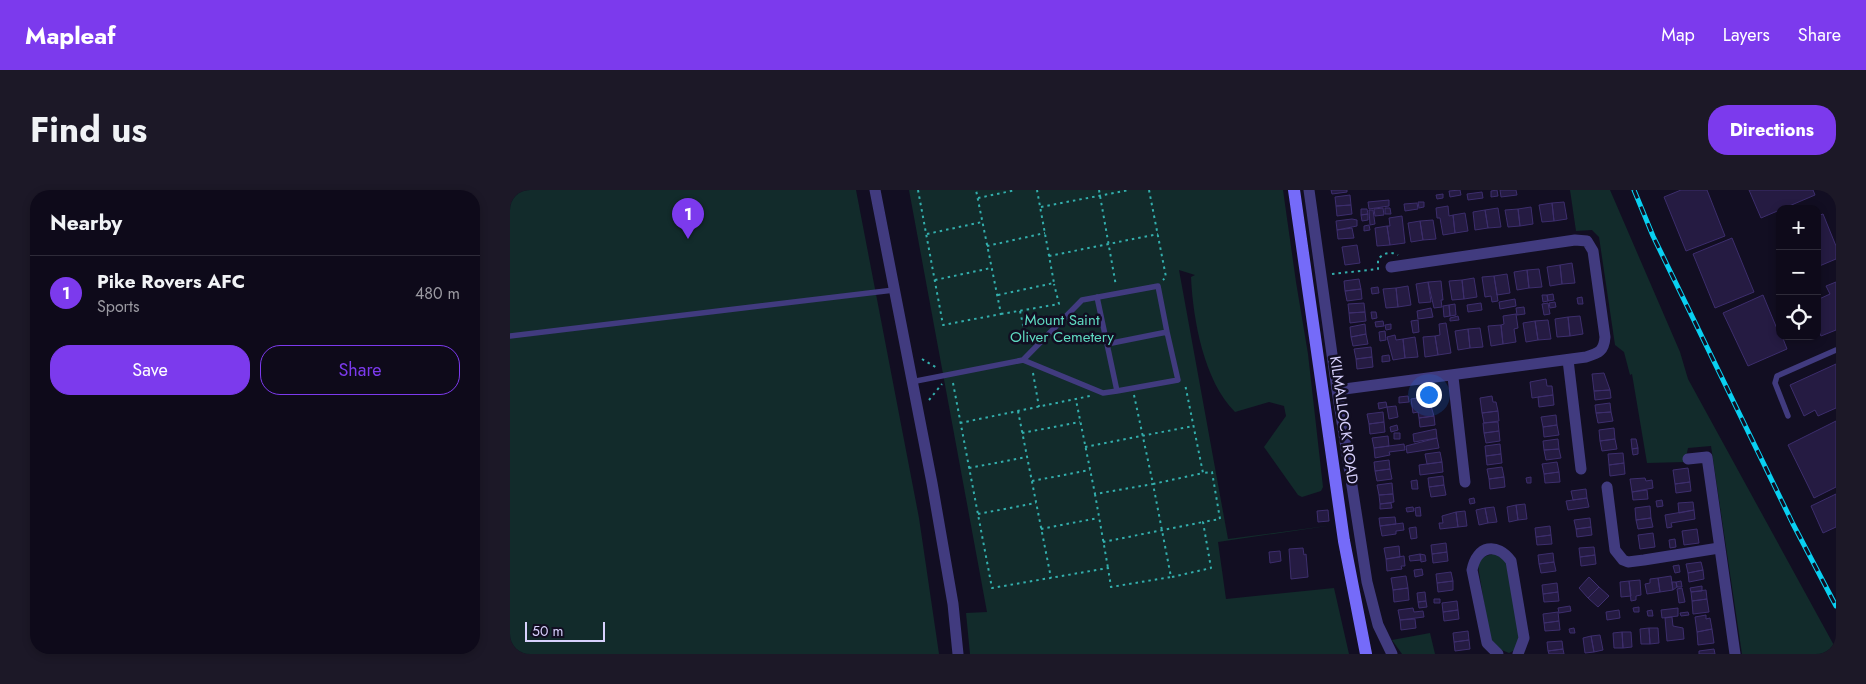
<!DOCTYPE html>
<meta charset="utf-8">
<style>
body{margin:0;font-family:Jost,sans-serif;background:#1c1827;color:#f1f3f6}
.controls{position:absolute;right:15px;top:15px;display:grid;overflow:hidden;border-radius:10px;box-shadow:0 2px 8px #0003}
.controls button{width:45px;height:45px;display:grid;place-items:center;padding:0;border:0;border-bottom:1px solid #2e2b39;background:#0e0a1a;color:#f1f3f6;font:25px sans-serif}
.scale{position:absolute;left:15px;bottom:12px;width:80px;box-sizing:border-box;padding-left:5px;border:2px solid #d8d1fd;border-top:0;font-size:14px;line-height:18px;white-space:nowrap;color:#d8d1fd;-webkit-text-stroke:4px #120e22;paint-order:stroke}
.you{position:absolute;left:918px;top:204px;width:18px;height:18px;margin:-12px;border:4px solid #fff;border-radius:50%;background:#1a73e8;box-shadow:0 0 0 8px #1a73e833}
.badge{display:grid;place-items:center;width:32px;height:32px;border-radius:50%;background:#7c3aed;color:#fff;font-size:16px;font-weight:700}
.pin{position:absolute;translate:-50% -41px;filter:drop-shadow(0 1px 2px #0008)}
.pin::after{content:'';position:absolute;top:26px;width:18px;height:15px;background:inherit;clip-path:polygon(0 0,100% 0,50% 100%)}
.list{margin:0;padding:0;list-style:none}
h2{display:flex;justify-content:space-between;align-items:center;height:65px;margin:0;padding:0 20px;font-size:21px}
h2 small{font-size:16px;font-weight:400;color:#9b9aa2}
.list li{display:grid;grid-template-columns:32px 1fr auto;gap:15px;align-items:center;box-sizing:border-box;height:75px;padding:0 20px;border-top:1px solid #2e2b39}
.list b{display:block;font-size:19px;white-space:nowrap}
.list p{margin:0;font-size:16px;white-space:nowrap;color:#9b9aa2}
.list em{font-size:16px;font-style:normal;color:#9b9aa2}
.actions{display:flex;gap:10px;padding:15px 20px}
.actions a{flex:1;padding:11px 0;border:1px solid #7c3aed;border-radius:20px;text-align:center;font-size:18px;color:#7c3aed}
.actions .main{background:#7c3aed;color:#fff}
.icon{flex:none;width:28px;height:28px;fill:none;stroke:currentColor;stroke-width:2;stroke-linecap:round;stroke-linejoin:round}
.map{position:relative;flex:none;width:1326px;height:464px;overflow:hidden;border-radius:20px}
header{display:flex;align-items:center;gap:30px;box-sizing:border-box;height:70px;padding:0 25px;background:#7c3aed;color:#fff}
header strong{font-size:24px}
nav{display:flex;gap:28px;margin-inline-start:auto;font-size:18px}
.intro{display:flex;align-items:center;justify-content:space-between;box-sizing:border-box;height:120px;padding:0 30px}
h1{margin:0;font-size:35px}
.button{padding:12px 22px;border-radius:20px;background:#7c3aed;color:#fff;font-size:18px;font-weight:700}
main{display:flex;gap:30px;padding:0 30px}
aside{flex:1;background:#0e0a1a;border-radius:20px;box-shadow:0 2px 8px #0003}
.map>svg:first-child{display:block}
</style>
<header>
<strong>Mapleaf</strong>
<nav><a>Map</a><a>Layers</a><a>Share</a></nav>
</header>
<div class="intro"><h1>Find us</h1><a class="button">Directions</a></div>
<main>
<aside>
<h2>Nearby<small></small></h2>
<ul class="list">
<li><span class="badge">1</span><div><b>Pike Rovers AFC</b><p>Sports</p></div><em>480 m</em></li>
</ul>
<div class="actions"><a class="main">Save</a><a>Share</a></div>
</aside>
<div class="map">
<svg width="1326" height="464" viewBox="0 0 1326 464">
<rect width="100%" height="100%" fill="#120e22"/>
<path fill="#122b2b" d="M0,0H346L409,328L429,464H0Z
M399,0H773L786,92L798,164L813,297L811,301L792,307L788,305L754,257L776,226L774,216L759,212L725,222C694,191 683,130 681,87L685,85L669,80L718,349L824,335L708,352L716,409L824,398L839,464H460L456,423L477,422Z
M1060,0H1100L1170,162L1178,189L1326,459V464H1232L1201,256L1178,258L1175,272L1137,273L1122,184L1120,185L1114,162L1105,155L1089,47L1082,40L1066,41Z
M986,363L996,371L1010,450L1005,460L999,463L987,458L980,450L969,382L968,373L973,367Z
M920,443L925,464H892L882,450Z"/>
<path fill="#251b42" stroke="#3d2e6d" d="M821,0H837V2L822,4Z
M950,0L951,5L940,7L939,1Z
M987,0L988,6L981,7V1Z
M990,0H1006L1007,5L991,7Z
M1171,0H1197L1215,46L1176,61L1154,7Z
M1239,0H1303L1305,5L1251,28Z
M972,2L973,8L958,10L957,4Z
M933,4V8L927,9L926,5Z
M840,5L841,15L826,16L825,7Z
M879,10V16L859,19L858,12Z
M908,12H914V17L909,18Z
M1054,12L1057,29L1044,31L1042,13Z
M907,13L908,19L895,21L894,14Z
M1042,13L1044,31L1032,32L1029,15Z
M841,15L842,24L827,26L826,16Z
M938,16L939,26L943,25L945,43L933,45L930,28H927L926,18Z
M1021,17L1023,34L1010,36L1008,19Z
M873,18L874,25L865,26L864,19Z
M875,18H880L881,24H875Z
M988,18L991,37L978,38L975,20Z
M851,19H857L858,24L851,25Z
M1008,19L1010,36L998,37L995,20Z
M859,20H863L865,34L860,35Z
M975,20L978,38L965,40L963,22Z
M955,23L958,41L945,43L943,25Z
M858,24V30L852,31L851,25Z
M1313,24L1326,56V69L1307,77V26Z
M892,26L895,53L880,55L877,36H880L879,28Z
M842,29L847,30V36L827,40L826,31Z
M923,30L926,49L913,50L910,31Z
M910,31L913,50L901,52L898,33Z
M859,35L860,40L854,41V36Z
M877,36L880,55L867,56L865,38Z
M842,38L844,48L828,49L827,40Z
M1222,48L1244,102L1205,118L1183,64Z
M847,55L850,73L835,75L832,57Z
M1062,73L1065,93L1052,94L1050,75Z
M1050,75L1052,94L1040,96L1037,77Z
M1029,79L1032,97L1019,98L1017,80Z
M1017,80L1019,98L1007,100L1004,82Z
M997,84L1000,103L987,105L984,86Z
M984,86L988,111L982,112L981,106L975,107L972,87Z
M964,88L967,107L954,109L952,90Z
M849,89L851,99L835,101L834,91Z
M952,90L954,109L942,110L939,91Z
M931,91L933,110H931L932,117L924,118L918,92Z
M918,92L921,112L909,113L906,94Z
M1326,92V140L1311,146L1307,137V110L1320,104L1316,96Z
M898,96L901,115L888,117L886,98Z
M868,97L869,103L862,104L861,98Z
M886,98L888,117L876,118L873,99Z
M851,99L852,109L837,111L835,101Z
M1043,104L1044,110L1038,111L1037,105Z
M1032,105H1037L1038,111L1033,112Z
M1253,105L1270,146H1272L1277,159L1238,176L1213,123Z
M1072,107L1073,114H1068L1067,108Z
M1005,109L1006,116L990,119L989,112Z
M1045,112L1046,117L1040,118L1039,113Z
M854,113L855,122L839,123L838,114Z
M971,113L972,120L958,122L957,115Z
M1038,113L1040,124L1034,125L1032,114Z
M945,114L946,125L940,126L939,115Z
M939,115L940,126L934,127L933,116Z
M1014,117L1015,124L1007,125L1006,118Z
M921,118L923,127L908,129L907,121Z
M855,122L856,131L840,133L839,123Z
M861,122H866L867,128L862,129Z
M1006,124L1008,138L1004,139L1006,152L993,154L991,135L994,134L993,126Z
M948,126L949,130L940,131V128Z
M1070,126L1073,144L1060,146L1058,127Z
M1058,127L1060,146L1047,147L1045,129Z
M908,130L909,142L903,143L901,131Z
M1038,130L1041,149L1028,150L1025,131Z
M873,131L874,136L866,137L865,132Z
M1025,131L1028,150L1016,152L1013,133Z
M936,133L941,163L928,165L925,146L930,145L929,134Z
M855,134L856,144L841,147L840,137Z
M881,134V139L876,140L875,135Z
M991,135L993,154L981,156L978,136Z
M970,138L973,157L960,158L958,139Z
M958,139L960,158L948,160L945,141Z
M875,141L876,150L870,151L869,142Z
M856,144L858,154L843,156L841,147Z
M885,145L886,150L893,149L895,168L883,170L877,147Z
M925,146L928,165L915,167L913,147Z
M905,147L908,167L895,168L893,149Z
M861,157L862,167L846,169L844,159Z
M879,165L880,171L872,172V166Z
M862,167L863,177L847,179L846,169Z
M1326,174V218L1308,226L1305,220L1294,226L1280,195Z
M1094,183L1100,200L1084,201L1082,184Z
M1036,189L1037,196H1042L1043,205L1022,208L1020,192Z
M1100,200L1101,208L1085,210L1084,201Z
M1043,205L1044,215L1029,217L1028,207Z
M898,206L899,212L889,213V207Z
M918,206L924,226L909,228L908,222L903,223L901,209Z
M982,206L983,212H986L988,221L972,223L970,208Z
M876,212L877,217L869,219L868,213Z
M1100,213L1101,222L1086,223L1085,215Z
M886,216L888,227L879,229L877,217Z
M988,221L989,231L974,233L972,223Z
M873,222L874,232L859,234L857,224Z
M1101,222L1103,231L1088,233L1086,223Z
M1046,225L1047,235L1033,237L1031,227Z
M924,226L925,235L910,237L909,228Z
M1326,231V297L1304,308L1278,255Z
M874,232L875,242L860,244L859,234Z
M988,232L989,241L974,243L973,233Z
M887,235L888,240L881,242L880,237Z
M1047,235L1049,245L1034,247L1033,237Z
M1104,238L1105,249L1090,251L1089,240Z
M926,239L927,248L904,252L903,244Z
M989,241L990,251L976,253L974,243Z
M884,243H890V249H884Z
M878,246L879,256L864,258L862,248Z
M927,248L929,258L897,263L896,256Z
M1048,249L1049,259L1034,260L1033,251Z
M1105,249L1107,259L1092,261L1090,251Z
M1121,249H1126L1128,258L1122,259Z
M894,254L895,260L879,262L880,265L865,268L864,258Z
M990,254L991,264L976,266L975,256Z
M1128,258V264L1123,265L1122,259Z
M1049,259L1051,268L1036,270L1034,260Z
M930,262L932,272L917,274L915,264Z
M1113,263L1114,273L1099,275L1098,264Z
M991,264L992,273L977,275L976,266Z
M879,270L880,279L865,281L864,272Z
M932,272L933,282L910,285L909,275Z
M1047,272L1049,282L1034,284L1032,274Z
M1114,273L1115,284L1100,286L1099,275Z
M992,277L994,287L979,289L977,279Z
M1178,278L1180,292L1165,294L1163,280Z
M880,279L882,289L867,291L865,281Z
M1049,282L1050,292L1035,293L1034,284Z
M933,286L934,295L919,297L918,288Z
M994,287L995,297L980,299L979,289Z
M1021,287V293H1017L1016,288Z
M1135,288L1136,291L1142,290L1143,298L1122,302L1120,289Z
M907,290L908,299H902L901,291Z
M1180,292L1181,301L1166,303L1165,294Z
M882,293L883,304L869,305L867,295Z
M934,295L936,305L921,307L919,297Z
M1076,299L1077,308L1063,310L1061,301Z
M1137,300L1138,309L1123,310L1122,302Z
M883,304L884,312L870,314L869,305Z
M1326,304V337L1313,343L1301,316Z
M964,308L965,313L960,314L959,309Z
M1077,308L1079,317L1058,320L1056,311Z
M1152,310L1153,316L1147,317L1146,311Z
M1183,312L1184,320L1169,323L1168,313Z
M881,313L882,318L870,319V314Z
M1015,314L1017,329L1008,330L1006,315Z
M1006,315L1008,330L999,332L997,317Z
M1140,316L1141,328L1126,330L1125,318Z
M903,317L904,321L897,322L896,318Z
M910,317L911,326H906L905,318Z
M984,317L987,332L978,333L975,318Z
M975,318L978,333L969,335L966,320Z
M818,320L819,331L808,332L807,321Z
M1184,320L1185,329L1161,333L1162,337L1157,338L1155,325Z
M955,321L957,336L948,337L946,322Z
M946,322L948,337L930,339L929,333H933L932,326Z
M885,327L886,334L870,336L869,328Z
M1080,328L1081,337L1066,339L1064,330Z
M1141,328L1143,337L1128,339L1126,330Z
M893,333L894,340L886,341V344L872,346L870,336Z
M1040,336L1041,345L1026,347L1025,338Z
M906,337L907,348L901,349L899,338Z
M1081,337L1082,345L1067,347L1066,339Z
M1187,339L1189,353L1174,355L1172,341Z
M1143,343L1145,357L1130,359L1128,345Z
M1041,345L1042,354L1027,355L1026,347Z
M1165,349L1166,357L1160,358L1159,350Z
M936,353L937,362L922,364L921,355Z
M889,356L890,367L876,369L874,358Z
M1084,357L1085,365L1070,367L1069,358Z
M793,358L794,365L796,364L798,387L781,389L779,359Z
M770,361L771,371L760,373L759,362Z
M937,362L938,371L923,373L922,364Z
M1043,363L1044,372L1029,374L1028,365Z
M910,364L911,370L900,371L899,366Z
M910,364L915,365L916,371L911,372Z
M1085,365L1086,374L1071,376L1070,367Z
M894,366L895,376H891L892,379L877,381L876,369Z
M1044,372L1046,381L1031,383L1029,374Z
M1191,372L1193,380L1178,383L1176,374Z
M1169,375L1170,382L1165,383L1163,376Z
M912,379L913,385L905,387L904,380Z
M1193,380L1194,389L1179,392L1178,383Z
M941,382L943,391L927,393L926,384Z
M896,386L898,398L883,400L881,388Z
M1161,386L1163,400L1150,402L1148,388Z
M1079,387L1089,397L1078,408L1069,398Z
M1148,388L1150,402L1137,404L1135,394L1140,393V389Z
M1130,390L1131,405L1126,406V410L1121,411L1119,391Z
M943,391V400L928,402L927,393Z
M1119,391L1121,406L1111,407L1110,392Z
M1171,391L1172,397H1167L1166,392Z
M1162,392H1166L1167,397L1163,400Z
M1047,393L1048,402L1033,404L1032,395Z
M1192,396V401L1181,402L1180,398Z
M1089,397L1099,406L1088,417L1078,408Z
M898,398L899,410L884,412L883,400Z
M1172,398L1175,412L1169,413L1167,399Z
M1196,400L1197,409L1182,411L1181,402Z
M915,402L916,411L908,412L907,403Z
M1048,402L1049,411L1034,412L1033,404Z
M924,409H930V413H924Z
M1197,409L1199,422L1183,424L1182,411Z
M916,411L917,417L909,418L908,412Z
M947,411L948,420L933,422L932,413Z
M1060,416L1061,421L1049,423L1048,418Z
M1129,417V422H1124L1123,418Z
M903,418L904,422L913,421L914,427L890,430L888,420Z
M1168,418V426L1152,428L1151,420Z
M948,420L949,429L934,431L933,422Z
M1109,420L1110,428L1097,430L1096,422Z
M1142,420L1143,426H1138L1137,421Z
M1048,422L1049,431L1034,433L1033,424Z
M1178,422L1179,425L1171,426L1170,423Z
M1196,425V429L1200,428L1202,439L1187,442L1185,427Z
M1162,427L1163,436L1173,438L1174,449L1157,451L1155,428Z
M905,429L906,438L891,440L890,430Z
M1049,431L1050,440L1035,441L1034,433Z
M1064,438L1065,443H1060L1059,439Z
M1139,438L1140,454H1131L1130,439Z
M1139,438H1148L1149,453L1140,454Z
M1202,439L1204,453L1188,455L1187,442Z
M958,441L959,450L944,452L943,443Z
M1112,442L1113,458H1104L1103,443Z
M1112,442H1121L1122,457L1113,458Z
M1090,445L1093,460L1084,462L1081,446Z
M1081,446L1084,462L1075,463L1073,448Z
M959,450L960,459L945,461L944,452Z
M1052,451L1053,459L1038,461L1037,452Z
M1053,459L1054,464H1039L1038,461Z
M1204,459L1205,464H1189V461Z"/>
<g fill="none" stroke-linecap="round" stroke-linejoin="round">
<path stroke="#33afad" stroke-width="2" stroke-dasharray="2.5 4" stroke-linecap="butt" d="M408,0L433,135L491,124L466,0
M589,0L606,96
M639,0L656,87L653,90
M468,8L506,0
M531,17L619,0
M417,44L472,32
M477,56L535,43
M539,66L648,44
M822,84L868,79V69C874,63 880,61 888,65
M425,90L481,78
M488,105L544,93L527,0
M510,121L517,153
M491,124L549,114L544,94
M412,169L427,178
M523,183L529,217
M443,193L482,398L598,378L601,397L661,387L643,294L585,304L566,210
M624,205L643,294L693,283L675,194
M419,210L432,194
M508,221L541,388
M450,233L580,206
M512,243L570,232
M575,257L683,236
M459,278L517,267
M522,291L580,280
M585,304L598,378
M468,324L526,313
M531,339L588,328
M593,352L693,332
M662,387L701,378L693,332L710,329L702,282L693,283"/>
<path stroke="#413b7f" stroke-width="5.5" d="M0,146L384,100
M597,154L607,201L668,190L657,142
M513,170L572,110L648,96L657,142L597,154L587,107
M401,192L513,170L593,203L607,201
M1278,226L1265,193L1267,186L1326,160"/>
<path stroke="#413b7f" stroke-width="11" d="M365,0L422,293L443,414L448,464
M799,0L827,200L1076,167C1089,163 1094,161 1095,147L1083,61L1077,51L1065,50L881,77
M1058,170L1071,279
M943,187L955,292
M827,200L857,392L868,435L882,464
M1178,269L1197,267L1225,464
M1097,297L1105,360L1113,370L1118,372L1134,370L1209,358
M988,464L977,453L962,380C967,355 987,352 1001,371L1014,448L1008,464"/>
<path stroke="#756bf9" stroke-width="12" d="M784,0L834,351L856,464"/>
<g stroke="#09d0f1" stroke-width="5">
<path id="rail" d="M1124,0L1143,46L1283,334L1326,416"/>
</g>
<use href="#rail" stroke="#120e22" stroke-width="3" stroke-dasharray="9" stroke-linecap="butt"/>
</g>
<g text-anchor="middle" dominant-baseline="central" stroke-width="5" stroke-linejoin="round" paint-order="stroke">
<g font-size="15" fill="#5fdac1" stroke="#120e22">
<text x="552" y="130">Mount Saint<tspan x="552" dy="17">Oliver Cemetery</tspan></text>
</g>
<g font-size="15" fill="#d8d1fd" stroke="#120e22">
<text transform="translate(834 230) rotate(82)">KILMALLOCK ROAD</text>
</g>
</g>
</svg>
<div class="controls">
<button>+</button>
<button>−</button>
<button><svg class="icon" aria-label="locate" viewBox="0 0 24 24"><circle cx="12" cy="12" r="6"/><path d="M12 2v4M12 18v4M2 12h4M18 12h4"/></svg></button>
</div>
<div class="scale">50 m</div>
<div class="you"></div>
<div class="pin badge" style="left:178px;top:49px">1</div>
</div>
</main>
